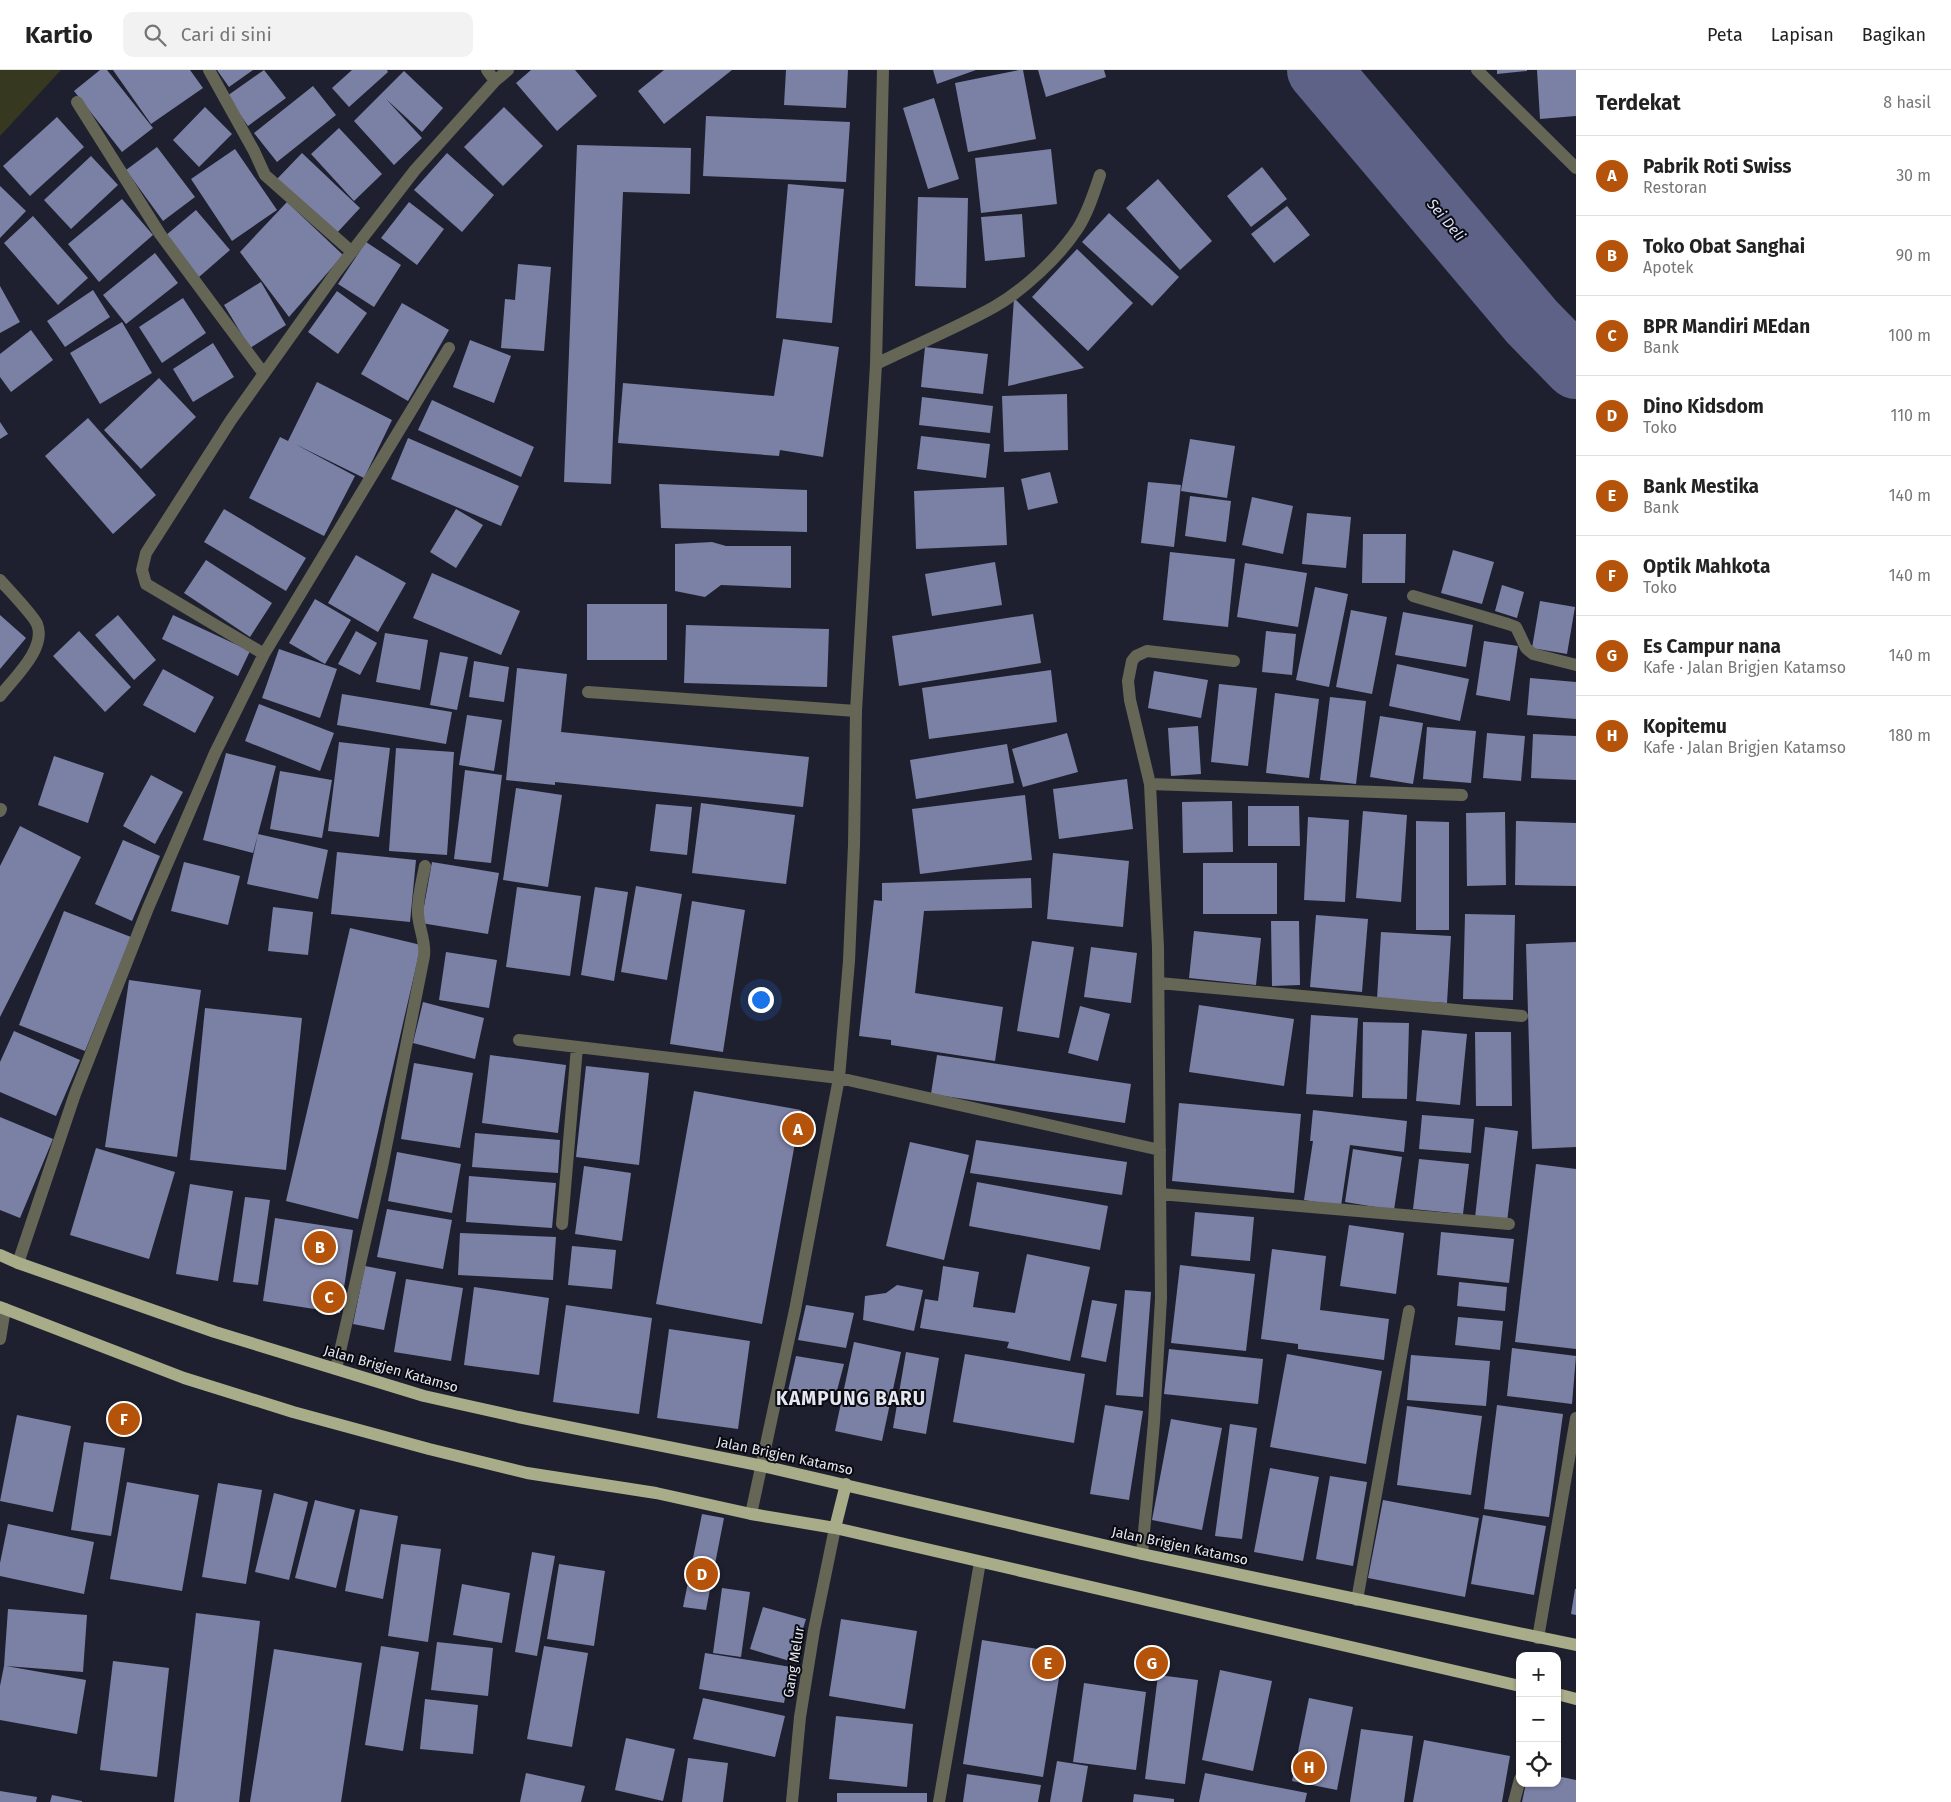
<!DOCTYPE html>
<html lang="id">
<meta charset="utf-8">
<style>
body{margin:0;font-family:"Fira Sans",sans-serif;background:#f2f2f2;color:#222}
.controls{position:absolute;right:15px;bottom:15px;display:grid;overflow:hidden;border-radius:10px;box-shadow:0 1px 4px #0004}
.controls button{width:45px;height:45px;display:grid;place-items:center;padding:0;border:0;border-bottom:1px solid #e0e0e0;background:#fff;color:#222;font:25px sans-serif}
.you{position:absolute;left:760px;top:929px;width:18px;height:18px;margin:-12px;border:4px solid #fff;border-radius:50%;background:#1a73e8;box-shadow:0 0 0 8px #1a73e833}
.badge{display:grid;place-items:center;width:32px;height:32px;border-radius:50%;background:#b45309;color:#fff;font-size:16px;font-weight:700}
.pin{position:absolute;translate:-50% -50%;border:2px solid #fff;box-shadow:0 1px 5px #0006}
.list{margin:0;padding:0;list-style:none}
h2{display:flex;justify-content:space-between;align-items:center;height:65px;margin:0;padding:0 20px;font-size:21px}
h2 small{font-size:16px;font-weight:400;color:#767676}
.list li{display:grid;grid-template-columns:32px 1fr auto;gap:15px;align-items:center;box-sizing:border-box;height:80px;padding:0 20px;border-top:1px solid #e0e0e0}
.list b{display:block;font-size:19px;white-space:nowrap}
.list p{margin:0;font-size:16px;white-space:nowrap;color:#767676}
.list em{font-size:16px;font-style:normal;color:#767676}
.icon{flex:none;width:28px;height:28px;fill:none;stroke:currentColor;stroke-width:2;stroke-linecap:round;stroke-linejoin:round}
.map{position:relative;flex:none;width:1576px;height:1732px;overflow:hidden}
header{display:flex;align-items:center;gap:30px;box-sizing:border-box;height:70px;padding:0 25px;background:#fff;border-bottom:1px solid #e0e0e0}
header strong{font-size:24px}
nav{display:flex;gap:28px;margin-inline-start:auto;font-size:18px}
.search{width:350px;height:45px;background:#f2f2f2;display:flex;align-items:center;gap:12px;box-sizing:border-box;padding:0 18px;border-radius:10px;color:#767676;font-size:19px}
main{display:flex}
aside{flex:1;background:#fff}
.map>svg:first-child{display:block}
</style>
<header>
<strong>Kartio</strong>
<div class="search"><svg class="icon" aria-label="search" viewBox="0 0 24 24"><circle cx="10" cy="10" r="6"/><path d="M15 15l6 6"/></svg>Cari di sini</div>
<nav><a>Peta</a><a>Lapisan</a><a>Bagikan</a></nav>
</header>
<main>
<div class="map">
<svg width="1576" height="1732" viewBox="0 0 1576 1732">
<rect width="100%" height="100%" fill="#1e202f"/>
<path fill="#373820" d="M0,0H61L0,66Z"/>
<g fill="none" stroke-linecap="round" stroke-linejoin="round">
<path stroke="#5d6286" stroke-width="64" d="M1319,0L1532,252L1576,297"/>
</g>
<path fill="#7b80a5" d="M100,0H107L153,58L122,82L74,21Z
M113,0H190L203,18L151,54Z
M217,0H253L229,17Z
M264,0L286,28L248,56L227,26Z
M352,0H387L388,2L349,37L332,18Z
M531,0H575L597,26L557,61L516,13Z
M664,0H732L664,54L638,21Z
M786,0H848L846,38L784,35Z
M933,0H976L937,14Z
M1019,0H1023L1036,69L968,82L955,13Z
M1038,0H1104L1106,7L1046,27Z
M1497,0H1527V1L1497,4Z
M1537,0H1576V46L1540,49Z
M404,1L443,38L422,62L386,29L422,68L394,95L354,51Z
M313,16L336,45L277,92L254,63Z
M934,28L959,109L928,119L903,38Z
M205,37L232,64L199,97L173,70Z
M504,37L543,76L503,116L464,77Z
M706,46L850,52L846,112L703,106Z
M57,47L84,77L30,126L3,96Z
M339,58L382,104L354,131L311,84Z
M577,75L691,78L690,124L623,122L611,414L564,412Z
M157,77L195,127L163,151L126,100Z
M235,79L277,140L232,171L191,109Z
M1051,79L1057,134L981,143L975,88Z
M302,83L360,138L335,165L277,109Z
M447,83L494,125L462,162L414,120Z
M91,86L118,115L71,159L44,130Z
M1262,97L1287,129L1251,157L1227,126Z
M1158,109L1212,171L1180,200L1126,138Z
M788,114L844,119L832,253L776,248Z
M0,116L26,141L0,168Z
M918,127L968,128L966,218L915,216Z
M122,129L153,165L99,212L68,174Z
M287,132L343,185L289,247L240,182Z
M409,132L444,159L417,195L381,168Z
M1287,136L1310,165L1274,193L1251,164Z
M196,140L230,180L199,207L165,166Z
M1109,143L1179,207L1152,236L1082,172Z
M1022,144L1025,187L985,191L981,147Z
M33,146L88,208L58,235L4,173Z
M366,172L401,195L374,237L338,214Z
M1077,179L1133,233L1088,281L1032,227Z
M155,183L178,213L126,254L103,225Z
M518,194L551,197L544,281L501,278L505,229L515,230Z
M261,212L286,255L250,278L224,235Z
M0,216L20,252L0,263Z
M93,220L110,247L65,277L47,251Z
M337,221L367,243L338,284L308,262Z
M183,228L206,263L162,293L139,257Z
M1014,228L1084,298L1008,316Z
M402,233L449,260L408,331L361,304Z
M122,252L152,303L100,334L70,283Z
M31,260L53,290L11,322L0,307V284Z
M783,269L839,277L823,387L780,380L779,386L618,373L623,313L774,326Z
M470,270L511,286L494,333L453,317Z
M213,273L234,307L193,332L173,299Z
M925,277L988,284L983,324L921,317Z
M159,308L196,347L141,399L104,360Z
M317,312L392,350L364,408L295,374L355,406L324,466L249,428L280,367L288,371Z
M1067,324L1068,380L1004,382L1002,326Z
M922,327L993,336L990,363L919,355Z
M432,330L534,377L521,407L418,360Z
M88,348L156,425L113,464L45,386Z
M0,352L8,364L0,369Z
M921,366L990,374L986,408L917,399Z
M408,368L519,416L501,456L391,409Z
M1190,369L1235,376L1227,428L1181,421Z
M1050,402L1058,433L1028,440L1021,409Z
M1148,412L1181,415L1174,477L1141,473Z
M659,414L807,420V462L661,458Z
M1004,417L1007,475L916,479L914,421Z
M1190,426L1231,431L1226,472L1185,466Z
M1252,427L1293,436L1283,484L1242,475Z
M224,439L306,488L286,521L204,472Z
M456,439L483,455L456,498L430,482Z
M1307,443L1351,447L1346,498L1302,494Z
M1363,464H1406L1405,513H1362Z
M712,472L726,476H791V518L721,515L705,527L675,521V474Z
M1453,480L1494,492L1482,534L1441,523Z
M1170,482L1235,489L1228,557L1163,550Z
M356,485L406,513L378,562L328,533Z
M206,490L272,533L250,567L184,523Z
M995,492L1002,535L932,546L925,504Z
M1245,493L1307,503L1298,557L1237,547Z
M432,503L520,541L501,585L413,548Z
M1502,515L1524,522L1517,548L1495,541Z
M1315,517L1348,524L1329,617L1296,610Z
M315,529L351,550L325,594L289,573Z
M1540,531L1575,537L1567,584L1532,578Z
M587,534H667V590H587Z
M1351,540L1387,547L1372,624L1336,617Z
M1403,542L1473,555L1466,597L1395,585Z
M1033,544L1041,593L899,616L892,566Z
M0,545L26,568L0,599Z
M118,545L156,590L134,610L95,565Z
M173,545L250,581L238,606L162,569Z
M686,555L829,559L827,617L684,613Z
M79,561L131,617L105,642L53,586Z
M356,561L377,573L360,605L338,594Z
M1266,561L1296,564L1292,605L1262,602Z
M385,563L428,570L420,620L376,612Z
M1484,571L1518,576L1510,631L1476,625Z
M279,579L337,599L320,648L262,628Z
M440,582L468,587L457,640L430,635Z
M474,591L509,597L504,632L469,627Z
M1397,594L1469,609L1460,651L1389,636Z
M517,598L567,604L561,662L809,687L803,737L555,712V715L506,710Z
M163,599L214,627L195,663L143,635Z
M1051,600L1057,652L929,669L922,618Z
M1154,601L1208,610L1201,648L1148,638Z
M1530,608L1576,612V649L1527,645Z
M1219,614L1257,618L1248,696L1211,692Z
M1275,623L1319,629L1309,708L1266,703Z
M342,624L452,642L446,674L337,655Z
M1330,627L1366,631L1356,714L1320,710Z
M259,634L334,663L320,701L245,671Z
M467,645L502,650L494,701L459,695Z
M1380,646L1423,653L1413,714L1370,707Z
M1198,656L1201,704L1171,706L1168,658Z
M1427,657L1476,661L1471,713L1423,709Z
M1067,663L1078,702L1023,717L1012,679Z
M1487,663L1525,666L1521,711L1483,708Z
M1533,664L1576,666V710L1531,708Z
M339,672L390,678L379,767L328,761Z
M1007,674L1014,713L916,729L910,690Z
M396,678L454,682L447,785L389,781Z
M226,683L276,696L253,783L203,770Z
M54,686L104,703L88,753L38,735Z
M465,700L502,705L491,793L454,789Z
M280,701L332,710L322,768L270,759Z
M151,705L183,722L155,774L123,756Z
M1127,709L1133,759L1059,769L1053,719Z
M516,718L562,725L548,817L503,810Z
M1025,725L1032,790L920,804L912,739Z
M1232,731L1233,782L1183,783L1182,732Z
M701,733L795,745L786,814L692,803Z
M656,734L692,737L687,785L650,781Z
M1248,736H1299L1300,776H1248Z
M1363,741L1407,745L1401,832L1356,828Z
M1505,742L1506,815L1467,816L1466,743Z
M1308,747L1349,750L1345,832L1304,830Z
M1416,751L1449,752V860H1416Z
M1516,751L1576,753V816L1515,815Z
M20,756L81,787L0,947V796Z
M258,764L328,780L318,829L247,814Z
M123,770L160,786L132,851L95,834Z
M337,782L416,790L410,852L331,844Z
M1053,783L1129,791L1123,857L1047,849Z
M184,792L240,806L228,855L171,841Z
M432,792L499,803L488,864L421,853Z
M1203,793H1277V844H1203Z
M1031,808L1032,838L924,841L915,923L1003,937L995,991L891,975V970L859,966L874,830L882,831V813Z
M636,816L682,824L667,910L621,902Z
M517,817L581,826L570,906L506,897Z
M595,817L628,822L614,911L581,905Z
M692,831L745,840L723,982L670,974Z
M273,837L313,842L308,885L268,881Z
M64,841L131,867L85,981L19,955Z
M1465,844L1515,845L1513,930L1463,929Z
M1316,845L1368,849L1362,922L1310,917Z
M1271,851H1299L1300,915L1272,916Z
M350,858L421,875L358,1149L286,1131Z
M1194,861L1261,868L1256,915L1189,908Z
M1381,862L1451,866L1447,933L1377,929Z
M1032,871L1074,877L1059,968L1017,961Z
M1576,872V1077L1532,1079L1526,874Z
M1091,877L1137,883L1131,933L1084,927Z
M446,882L497,890L489,938L439,930Z
M129,910L201,920L177,1087L105,1077Z
M423,932L484,948L475,989L413,973Z
M1199,935L1294,949L1284,1016L1189,1002Z
M1080,936L1110,944L1098,991L1068,983Z
M205,938L302,948L286,1100L190,1090Z
M1311,945L1358,948L1353,1027L1306,1024Z
M1363,952L1409,953L1407,1029L1362,1028Z
M1422,960L1467,964L1460,1035L1416,1031Z
M14,961L80,990L56,1046L0,1022V992Z
M1475,962H1511L1512,1036H1476Z
M490,985L566,995L558,1063L482,1053Z
M937,985L1131,1014L1125,1053L931,1024Z
M414,993L473,1003L460,1078L401,1069Z
M586,996L649,1003L639,1095L576,1087Z
M694,1021L801,1040L762,1254L656,1234Z
M1179,1033L1301,1044L1294,1123L1172,1111Z
M1313,1040L1407,1051L1404,1082L1350,1075L1341,1136L1304,1130L1313,1071H1310Z
M1422,1045L1474,1049L1471,1083L1419,1079Z
M0,1047L53,1069L20,1148L0,1140Z
M1485,1057L1518,1061L1507,1152L1475,1148Z
M475,1063L560,1070L558,1103L472,1097Z
M976,1070L1127,1092L1122,1125L970,1103Z
M910,1072L969,1085L944,1190L886,1176Z
M96,1078L175,1102L149,1189L70,1165Z
M1353,1079L1402,1087L1394,1140L1345,1132Z
M397,1082L461,1094L452,1143L388,1131Z
M1419,1089L1469,1094L1463,1144L1413,1139Z
M1536,1094L1576,1099V1279L1515,1272Z
M584,1096L631,1103L622,1171L575,1164Z
M469,1106L556,1113L552,1158L466,1152Z
M977,1112L1108,1136L1100,1180L969,1156Z
M190,1114L233,1121L218,1211L176,1204Z
M245,1127L270,1130L258,1215L233,1212Z
M387,1139L452,1150L443,1199L377,1187Z
M1195,1142L1254,1147L1250,1191L1191,1186Z
M275,1148L353,1160L340,1243L263,1231Z
M1349,1155L1404,1163L1396,1224L1340,1216Z
M1441,1162L1514,1169L1509,1213L1437,1205Z
M460,1163L556,1167L553,1210L458,1205Z
M572,1176L616,1180L612,1219L568,1215Z
M1272,1179L1326,1186L1320,1240L1389,1249L1384,1290L1298,1279V1274L1261,1269Z
M1027,1184L1090,1197L1070,1291L1007,1278L1009,1272L920,1258L925,1229L938,1231L943,1196L979,1202L973,1237L1015,1243Z
M1180,1195L1255,1204L1246,1281L1171,1273Z
M365,1196L396,1202L384,1260L353,1254Z
M406,1209L463,1218L451,1291L394,1282Z
M1459,1212L1507,1217L1505,1241L1457,1236Z
M897,1215L923,1220L914,1261L863,1250L865,1226L886,1223Z
M474,1217L549,1228L539,1305L464,1295Z
M1125,1220L1151,1222L1143,1327L1116,1325Z
M1092,1230L1117,1234L1106,1292L1081,1287Z
M566,1235L652,1248L639,1344L553,1332Z
M806,1235L854,1243L846,1278L798,1270Z
M1458,1247L1503,1251L1500,1280L1455,1275Z
M669,1259L750,1271L738,1359L657,1348Z
M854,1272L901,1282L882,1371L835,1361Z
M1512,1278L1576,1286L1572,1334L1507,1326Z
M1169,1279L1263,1289L1258,1334L1164,1324Z
M906,1282L939,1288L926,1364L893,1358Z
M965,1284L1085,1304L1074,1373L953,1352Z
M1287,1284L1382,1301L1366,1394L1270,1377Z
M1411,1285L1490,1291L1486,1336L1407,1330Z
M796,1286L844,1294L835,1328L788,1321Z
M1105,1335L1143,1341L1129,1430L1090,1424Z
M1497,1335L1563,1344L1549,1447L1484,1439Z
M1407,1336L1482,1346L1471,1425L1397,1415Z
M17,1345L71,1356L53,1442L0,1431Z
M1171,1349L1222,1358L1202,1460L1152,1450Z
M1230,1354L1257,1358L1242,1469L1215,1466Z
M84,1372L125,1378L111,1466L71,1460Z
M1270,1398L1319,1407L1303,1491L1254,1482Z
M1330,1406L1367,1412L1353,1496L1316,1489Z
M127,1412L199,1425L182,1521L110,1509Z
M218,1413L262,1420L246,1514L202,1507Z
M274,1423L308,1432L289,1510L255,1502Z
M315,1430L355,1440L336,1518L295,1508Z
M1383,1430L1479,1448L1465,1527L1368,1508Z
M360,1439L398,1446L383,1529L345,1521Z
M702,1444L724,1448L706,1540L683,1537Z
M1483,1445L1546,1456L1534,1525L1471,1514Z
M8,1454L94,1472L84,1524L0,1506V1493Z
M401,1474L441,1479L428,1572L388,1566Z
M532,1482L555,1486L537,1586L515,1582Z
M559,1494L605,1501L594,1576L547,1569Z
M462,1514L510,1523L502,1573L453,1565Z
M722,1518L750,1522L741,1587L713,1583Z
M1575,1519H1576V1545L1571,1544Z
M763,1537L806,1549L793,1592L750,1579Z
M8,1539L87,1545L83,1602L6,1596L86,1610L77,1664L0,1650V1616L4,1596Z
M196,1543L260,1551L239,1732H174Z
M841,1549L917,1561L905,1639L829,1626Z
M982,1570L1063,1583L1043,1707L963,1694Z
M437,1572L493,1578L488,1626L431,1620Z
M381,1576L419,1582L403,1681L365,1675Z
M544,1576L588,1583L572,1677L527,1669Z
M274,1579L362,1593L341,1732H250Z
M705,1583L791,1597L784,1633L699,1619Z
M113,1591L169,1598L157,1707L100,1700Z
M1220,1600L1272,1611L1253,1701L1202,1690Z
M1158,1605L1198,1610L1185,1714L1145,1709Z
M1084,1613L1146,1622L1136,1700L1073,1692Z
M703,1628L785,1646L775,1687L693,1669Z
M1309,1628L1353,1637L1337,1720L1292,1711Z
M425,1629L478,1635L473,1684L420,1679Z
M836,1646L913,1654L907,1717L829,1709Z
M1361,1659L1413,1666L1404,1732H1350Z
M626,1668L675,1679L663,1731L615,1720Z
M1424,1670L1510,1686L1502,1732H1413Z
M688,1688L728,1693L723,1732H682Z
M1057,1691L1088,1696L1082,1732H1050Z
M526,1703L585,1716L581,1732H520Z
M1205,1703L1307,1723L1305,1732H1199Z
M967,1704L1041,1715L1038,1732H963Z
M1557,1706L1576,1710V1732H1522L1526,1713H1557Z
M0,1721L37,1727L36,1732H0Z
M837,1723H927V1732H837Z
M1134,1724L1174,1729V1732H1133Z
M52,1725L82,1731V1732H50Z"/>
<g fill="none" stroke-linecap="round" stroke-linejoin="round">
<path stroke="#656655" stroke-width="12" d="M0,510C8,519 33,545 37,554C47,578 14,608 0,626
M588,622L856,641"/>
<path stroke="#656655" stroke-width="12" d="M209,0L254,81L265,105L352,182
M487,0L495,11
M1477,0L1576,98
M77,32L160,164L264,304
M876,294C915,275 956,258 994,237C1024,220 1059,187 1078,158C1088,142 1094,123 1100,105
M1413,526L1508,554L1516,557L1526,578L1533,584L1576,595
M264,584L146,514L142,500L146,483L231,350L337,201L415,100L495,11L508,0
M1150,714L1462,725
M0,741L1,739
M1159,913L1522,946
M519,970L839,1008L1160,1080
M1160,1124L1509,1154
M562,1154L577,977
M18,1193L75,1024L148,838L215,683L264,584L449,278
M0,1269L5,1239
M336,1299L382,1097L424,886C426,872 419,859 418,844C417,829 422,811 425,796
M751,1444L795,1240L839,1008L849,891L854,775L856,641L876,294L883,0
M1142,1484L1154,1352L1161,1228L1158,877L1150,714L1130,630L1128,611L1132,591L1136,586L1147,581L1234,591
M1357,1530L1409,1241
M1538,1568L1576,1348
M792,1732L800,1647L814,1560L835,1458
M939,1732L980,1492
M1514,1732L1520,1709"/>
<path stroke="#a9ac88" stroke-width="12" d="M0,1185L18,1193L215,1262L424,1326L518,1347L763,1396L1142,1484L1576,1575
M0,1237L184,1308L293,1342L429,1379L527,1403L656,1423L751,1444L835,1458L1520,1616
M835,1458L846,1414
M1557,1624L1576,1629"/>
</g>
<g text-anchor="middle" dominant-baseline="central" stroke-width="4" stroke-linejoin="round" paint-order="stroke">
<g font-size="14" fill="#e4e6f0" stroke="#0a0a11">
<text transform="translate(391 1299) rotate(16)">Jalan Brigjen Katamso</text>
<text transform="translate(785 1386) rotate(12)">Jalan Brigjen Katamso</text>
<text transform="translate(1180 1476) rotate(12)">Jalan Brigjen Katamso</text>
<text transform="translate(794 1592) rotate(-81)">Gang Melur</text>
</g>
<g font-size="15" font-style="italic" fill="#dbdff8" stroke="#0a0a11">
<text transform="translate(1446 150) rotate(50)">Sei Deli</text>
</g>
<g font-size="19" font-weight="bold" letter-spacing="1" fill="#e4e6f0" stroke="#0a0a11">
<text x="851" y="1328">KAMPUNG BARU</text>
</g>
</g>
</svg>
<div class="controls">
<button>+</button>
<button>−</button>
<button><svg class="icon" aria-label="locate" viewBox="0 0 24 24"><circle cx="12" cy="12" r="6"/><path d="M12 2v4M12 18v4M2 12h4M18 12h4"/></svg></button>
</div>
<div class="you"></div>
<div class="pin badge" style="left:798px;top:1059px">A</div>
<div class="pin badge" style="left:320px;top:1177px">B</div>
<div class="pin badge" style="left:329px;top:1227px">C</div>
<div class="pin badge" style="left:702px;top:1504px">D</div>
<div class="pin badge" style="left:1048px;top:1593px">E</div>
<div class="pin badge" style="left:124px;top:1349px">F</div>
<div class="pin badge" style="left:1152px;top:1593px">G</div>
<div class="pin badge" style="left:1309px;top:1697px">H</div>
</div>
<aside>
<h2>Terdekat<small>8 hasil</small></h2>
<ul class="list">
<li><span class="badge">A</span><div><b>Pabrik Roti Swiss</b><p>Restoran</p></div><em>30 m</em></li>
<li><span class="badge">B</span><div><b>Toko Obat Sanghai</b><p>Apotek</p></div><em>90 m</em></li>
<li><span class="badge">C</span><div><b>BPR Mandiri MEdan</b><p>Bank</p></div><em>100 m</em></li>
<li><span class="badge">D</span><div><b>Dino Kidsdom</b><p>Toko</p></div><em>110 m</em></li>
<li><span class="badge">E</span><div><b>Bank Mestika</b><p>Bank</p></div><em>140 m</em></li>
<li><span class="badge">F</span><div><b>Optik Mahkota</b><p>Toko</p></div><em>140 m</em></li>
<li><span class="badge">G</span><div><b>Es Campur nana</b><p>Kafe · Jalan Brigjen Katamso</p></div><em>140 m</em></li>
<li><span class="badge">H</span><div><b>Kopitemu</b><p>Kafe · Jalan Brigjen Katamso</p></div><em>180 m</em></li>
</ul>
</aside>
</main>
